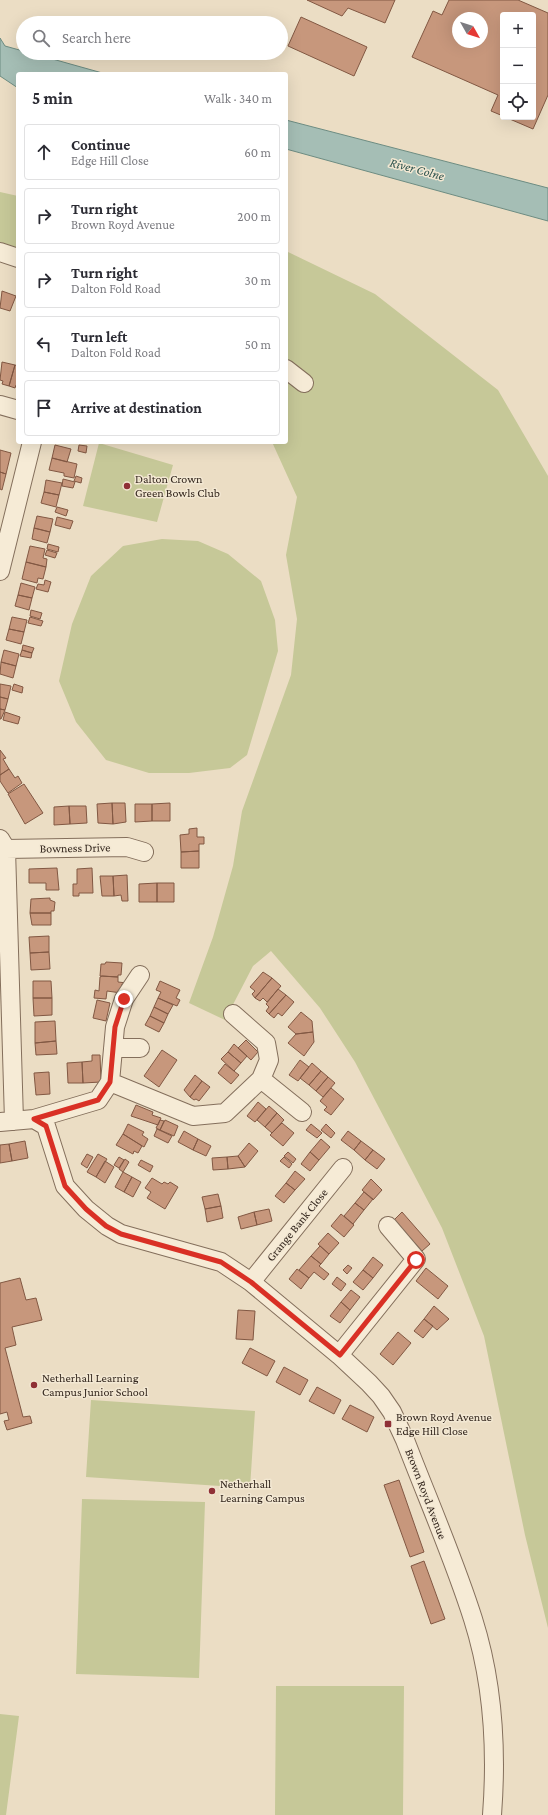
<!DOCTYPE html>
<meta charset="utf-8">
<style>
body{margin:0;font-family:"Crimson Pro",serif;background:#f7f7f7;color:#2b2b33}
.controls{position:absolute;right:12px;top:12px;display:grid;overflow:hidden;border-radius:4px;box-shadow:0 4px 16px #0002}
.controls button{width:36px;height:36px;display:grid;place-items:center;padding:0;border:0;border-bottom:1px solid #e1e1e2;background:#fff;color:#2b2b33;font:20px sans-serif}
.compass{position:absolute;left:452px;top:12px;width:36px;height:36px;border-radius:50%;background:#fff;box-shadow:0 4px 16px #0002;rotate:129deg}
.stop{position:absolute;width:12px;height:12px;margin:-9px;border:3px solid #d93025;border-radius:50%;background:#fff}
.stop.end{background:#d93025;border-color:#fff;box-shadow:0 1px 4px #0008}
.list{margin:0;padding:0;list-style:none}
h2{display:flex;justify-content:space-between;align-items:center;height:52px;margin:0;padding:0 16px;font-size:17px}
h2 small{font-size:13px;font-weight:400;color:#7c7c81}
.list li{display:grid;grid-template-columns:26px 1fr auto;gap:12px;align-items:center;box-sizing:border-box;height:56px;margin:0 8px 8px;padding:0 8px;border:1px solid #e1e1e2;border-radius:4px}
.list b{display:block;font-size:15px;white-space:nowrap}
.list p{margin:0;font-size:13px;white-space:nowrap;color:#7c7c81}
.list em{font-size:13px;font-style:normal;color:#7c7c81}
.icon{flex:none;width:22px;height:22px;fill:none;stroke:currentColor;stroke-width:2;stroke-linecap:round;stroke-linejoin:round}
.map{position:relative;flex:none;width:548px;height:1815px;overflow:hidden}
.search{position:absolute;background:#fff;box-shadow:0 4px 16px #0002;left:16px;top:16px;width:272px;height:44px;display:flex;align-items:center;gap:10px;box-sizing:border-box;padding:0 14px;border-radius:22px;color:#7c7c81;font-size:15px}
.panel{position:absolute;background:#fff;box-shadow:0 4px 16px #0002;left:16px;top:72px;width:272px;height:372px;border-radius:4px}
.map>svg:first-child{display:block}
</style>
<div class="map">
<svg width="548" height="1815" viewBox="0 0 548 1815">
<rect width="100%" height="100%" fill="#ebddc4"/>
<path fill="#c6c898" d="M0,192L18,196V251L0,244Z
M286,251L375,294L498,390L548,476V1628L525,1535L484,1336L442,1228L355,1062L320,1008L271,951L253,966L225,1020L189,1003L213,937L233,866L242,811L291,675L297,619L286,555L297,497L272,442H286V387L297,369L286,363Z
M99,443L173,465L157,522L83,506Z
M162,539L198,541L228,554L261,581L275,620L278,651L247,755L230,768L189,773H149L106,760L76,722L59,681L72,624L91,576L123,546Z
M91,1400L255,1411L250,1488L86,1477Z
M82,1499L205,1502L199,1678L76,1674Z
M276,1686H404L403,1815H275Z
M0,1714L19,1716L6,1815H0Z"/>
<path fill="#a5beb5" stroke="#6d8c82" d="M0,38L5,46L23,51V53H31L106,74H18V88L0,76Z
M286,120L548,188V221L286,149Z"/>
<path fill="#c7977c" stroke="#825843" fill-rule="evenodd" d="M307,0H395L385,23L348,8L342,16Z
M449,0H518L548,13V95L533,129L505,117H533V15H503V116L491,111L498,95L412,57L433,11L442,15ZM458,18H482V42H458Z
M301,17L367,47L354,76L288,46Z
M2,291L16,296L10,311L0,308Z
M2,362L15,365L9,386L2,384L3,381L0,380Z
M15,365L18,366V385H16L15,388L9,386Z
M55,445L71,449L67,462L52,458Z
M79,445L87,446L86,453L78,451Z
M0,450L11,453L6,474L0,472Z
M52,458L77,464L74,478L64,476V473L49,470Z
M0,472L6,474L2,490L0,489Z
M76,476L82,478L81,483L74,481Z
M63,479L75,482L73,488L62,486Z
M46,480L62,483L59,495L44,492Z
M44,492L59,495L56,507L41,503Z
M57,507L68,510L66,516L55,512Z
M37,516L53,519L50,532L34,528Z
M57,517L73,521L70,529L55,525Z
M34,528L50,532L47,543L32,539Z
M48,544L59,547L58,552L47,549Z
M30,546L45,549L43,558L47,559L46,567L26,562Z
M47,550L57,553L55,558L45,555Z
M26,562L46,567L43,579L38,578L37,583L22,579Z
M45,580L51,582L48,592L36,589L38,584L44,585Z
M21,583L35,587L32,598L18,595Z
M18,595L32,598L29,610L15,606Z
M31,610L42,613L40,619L30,616Z
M12,617L27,620L24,632L9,629Z
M30,617L43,621L41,626L28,623Z
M9,629L24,632L21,644L6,640Z
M23,645L34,648L32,653L22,650Z
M4,650L19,654L16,666L1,662Z
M22,650L32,653L31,658L20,656Z
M1,662L16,666L13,678L0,674Z
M0,684L11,686L8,699L0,697Z
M14,684L23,687L22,693L12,690Z
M0,697L8,699L5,710L0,709Z
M0,709L5,710L1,719H0Z
M5,712L20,717L18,724L3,720Z
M0,750L6,758L3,759L9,769L0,775Z
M9,769L15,778L18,776L22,783L8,793L0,781V775Z
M24,784L43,813L25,824L8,794Z
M112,803L113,824L98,823L97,804Z
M112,803H125L126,822L113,824Z
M170,803V821H152V804Z
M135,804H152V821L135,822Z
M69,806H86L87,823L70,824Z
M69,806L70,824L54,825V807Z
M197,828V837H204V844H199V851L181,852L180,835L189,834V829Z
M199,851V868H181V852Z
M57,868L59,890H46V883H29V869Z
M92,868L93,893H79V896H73V884H77V869Z
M127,875L128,901H122L121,895L114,896L113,876Z
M100,876H113L114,896H102Z
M157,883V902H139V884Z
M157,883H174V902H157Z
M50,898V900L55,902L54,911H51V913H30L31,899Z
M30,913H51V925H32Z
M49,936V952L30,953L29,937Z
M49,952L50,969L31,970L30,953Z
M106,962L122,963L121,975H118V977L100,976L101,964H105Z
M263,972L272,978L255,998L252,994L255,991L250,987Z
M102,976L118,977V982L127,983L126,985L122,984L121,993L107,991L106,999L94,998L95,990L99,991L100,977Z
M272,978L281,986L267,1002L263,998L260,1001L255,998Z
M33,981H51L52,998H33Z
M160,981L180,990L176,998L180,1000L177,1006L158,998L161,992L156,990Z
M278,989L286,995L269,1014L266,1011L269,1007L266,1004Z
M286,995L294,1002L282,1016L278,1013L274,1018L269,1014Z
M33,998H52V1015L34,1016Z
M158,998L173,1005L168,1014L154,1007Z
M97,1000L110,1003L106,1021L93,1018Z
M154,1007L168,1014L164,1023L150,1016Z
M301,1012L312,1021L313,1032L296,1034L288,1027Z
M150,1016L164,1023L159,1032L145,1025Z
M55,1021L56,1041L35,1043V1022Z
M313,1032L314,1042L304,1056L288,1043L296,1034Z
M246,1040L258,1052L251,1060L238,1048Z
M56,1041L57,1054L36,1055L35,1043Z
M234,1044L247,1056L241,1063L228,1052Z
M162,1050L177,1060L159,1087L144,1076Z
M228,1052L241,1063L234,1071L221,1059Z
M92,1055H100L101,1082L83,1083L82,1062L92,1061Z
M300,1060L309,1067L298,1081L289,1075Z
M82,1062L83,1083H68L67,1063Z
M312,1063L321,1071L309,1085L300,1078Z
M225,1064L239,1075L231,1084L218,1073Z
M321,1071L328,1077L316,1091L309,1085Z
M49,1072L50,1094L36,1095L34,1073Z
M195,1075L202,1081L190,1097L184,1090Z
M328,1077L335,1083L323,1097L316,1091Z
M202,1081L210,1087L199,1101L196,1099L194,1100L190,1097Z
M331,1088L344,1099L331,1115L324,1110L327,1107L320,1101Z
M258,1102L266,1109L255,1122L247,1116Z
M136,1105L153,1112L152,1115L161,1118L158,1125L131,1116Z
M269,1106L277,1113L265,1127L257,1120Z
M277,1113L284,1120L272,1133L265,1127Z
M160,1120L164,1121L160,1130L156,1128Z
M165,1120L178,1126L174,1136L160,1130Z
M282,1123L294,1133L283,1146L270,1135Z
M128,1124L144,1132L142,1135L148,1139L144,1147L123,1134Z
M311,1124L322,1133L317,1138L306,1130Z
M326,1124L335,1133L331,1138L321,1130Z
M157,1129L172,1136L168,1143L154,1136Z
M184,1131L198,1139L193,1150L178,1142Z
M348,1131L361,1141L354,1150L341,1140Z
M123,1134L142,1146L138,1153L134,1151L133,1154L116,1145Z
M198,1139L211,1146L206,1156L193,1150Z
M321,1139L330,1147L319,1160L310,1152Z
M25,1141L28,1158L12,1161L9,1144Z
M361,1141L373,1150L365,1160L354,1150Z
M249,1143L258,1151L245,1167L238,1156Z
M9,1144L12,1161L0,1163V1145Z
M373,1150L385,1159L377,1169L365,1160Z
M288,1152L296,1159L293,1163L284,1156Z
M310,1152L319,1160L310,1171L301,1164Z
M87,1154L93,1157L87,1168L81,1164Z
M98,1154L107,1159L96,1177L87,1172Z
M238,1156L245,1167L228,1169L227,1157Z
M119,1157L124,1160L119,1168L114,1165Z
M227,1157L228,1169L213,1170L212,1158Z
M284,1157L292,1164L289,1168L280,1161Z
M125,1159L129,1162L123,1172L119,1169Z
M141,1160L153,1166L150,1172L138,1165Z
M105,1161L114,1167L105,1183L96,1177Z
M295,1171L305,1179L295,1190L286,1183Z
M123,1172L132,1177L124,1192L115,1187Z
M132,1177L141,1182L133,1197L124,1192Z
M152,1178L162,1184L164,1182L168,1184L170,1182L178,1187L165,1209L147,1198L151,1192L145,1188Z
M371,1179L382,1190L373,1200L362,1190Z
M286,1183L295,1190L284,1203L275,1196Z
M364,1192L373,1199L364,1210L355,1203Z
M218,1194L221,1206L205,1209L202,1197Z
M355,1203L364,1210L353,1224L344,1216Z
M221,1206L223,1218L207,1222L205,1209Z
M269,1209L272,1221L257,1225L254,1212Z
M254,1212L257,1225L241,1229L238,1217Z
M402,1212L430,1244L422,1251L394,1220Z
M341,1214L354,1225L344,1237L331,1226Z
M328,1233L339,1243L329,1254L318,1244Z
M320,1246L329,1254L321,1264L311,1256Z
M311,1256L321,1264L319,1266L329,1274L324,1280L314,1272L309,1278L299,1270Z
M373,1257L383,1265L373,1278L363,1270Z
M348,1265L352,1268L347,1274L343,1270Z
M426,1268L448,1286L438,1299L416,1281Z
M297,1269L309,1278L301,1289L289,1279Z
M363,1270L373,1278L363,1290L353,1282Z
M337,1277L346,1284L341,1291L332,1284Z
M20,1278L26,1300L36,1298L42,1320L12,1327L16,1345L5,1348L23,1417L30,1416L32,1423L7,1430L4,1421L9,1420L7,1412L0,1414V1283Z
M351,1290L360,1297L350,1310L341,1302Z
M341,1302L350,1310L340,1323L330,1316Z
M434,1306L449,1319L437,1330L424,1319Z
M238,1310L255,1311L253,1340L236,1339Z
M424,1319L433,1326L423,1338L414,1331Z
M398,1332L411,1343L393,1365L380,1354Z
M250,1348L275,1361L267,1376L242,1363Z
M284,1367L308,1380L300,1395L276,1382Z
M317,1387L341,1400L334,1414L309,1401Z
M350,1405L374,1417L367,1432L342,1419Z
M399,1480L424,1552L410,1557L384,1485Z
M424,1561L445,1619L431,1624L411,1566Z"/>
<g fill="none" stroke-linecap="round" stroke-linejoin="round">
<g stroke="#846f5c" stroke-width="20">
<path id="minor" d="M0,252L18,258
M286,369L304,383
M0,405L18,410
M0,571L32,442
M0,839L6,849L14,1121
M6,849L127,847L144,852
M113,1048H140
M261,1079L302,1112
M110,1082L193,1116L225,1113L261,1079L269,1060L266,1043L233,1014
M34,1119L46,1126L65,1186L86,1209L107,1226L121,1234L221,1262L251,1282L339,1355L369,1383L381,1396L392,1412L405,1440C428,1500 454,1559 473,1619C493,1682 497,1750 492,1815
M0,1122L34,1119L98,1100L110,1082L115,1027L124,999L140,975
M251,1282L343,1168
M339,1355L416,1259L388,1226"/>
</g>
<use href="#minor" stroke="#f6ebd6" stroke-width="18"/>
</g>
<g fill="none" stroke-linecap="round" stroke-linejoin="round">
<path stroke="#d93025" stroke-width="5" d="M124,999L115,1027L110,1082L98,1100L34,1119L46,1126L65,1186L86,1209L106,1226L121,1234L221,1262L251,1282L340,1355L416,1260"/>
</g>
<g fill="#8f3036" stroke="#f3e8d3" stroke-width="1.5">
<circle cx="127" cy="486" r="4"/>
<circle cx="34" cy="1385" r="4"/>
<rect x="384" y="1420" width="8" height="8" rx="2"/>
<circle cx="212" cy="1491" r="4"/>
</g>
<g text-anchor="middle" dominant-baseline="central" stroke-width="3" stroke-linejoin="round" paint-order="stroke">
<g font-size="12" fill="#35281f" stroke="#f3e8d3" text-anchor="start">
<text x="135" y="479">Dalton Crown<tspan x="135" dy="14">Green Bowls Club</tspan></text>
<text x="42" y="1378">Netherhall Learning<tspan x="42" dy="14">Campus Junior School</tspan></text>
<text x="396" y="1417">Brown Royd Avenue<tspan x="396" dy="14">Edge Hill Close</tspan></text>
<text x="220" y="1484">Netherhall<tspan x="220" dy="14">Learning Campus</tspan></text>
</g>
<g font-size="12" fill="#35281f" stroke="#f3e8d3">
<text transform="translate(75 848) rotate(-1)">Bowness Drive</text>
<text transform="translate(297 1225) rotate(-51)">Grange Bank Close</text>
<text transform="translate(426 1494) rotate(69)">Brown Royd Avenue</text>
</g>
<g font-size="13" font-style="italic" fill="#2f544f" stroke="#f3e8d3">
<text transform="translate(417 169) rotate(15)">River Colne</text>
</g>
</g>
</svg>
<div class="controls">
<button>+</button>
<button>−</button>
<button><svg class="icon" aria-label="locate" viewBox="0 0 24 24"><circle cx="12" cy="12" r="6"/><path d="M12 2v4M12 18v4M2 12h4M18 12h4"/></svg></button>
</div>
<svg class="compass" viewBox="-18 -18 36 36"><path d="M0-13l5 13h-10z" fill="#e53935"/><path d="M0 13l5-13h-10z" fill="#7c7c81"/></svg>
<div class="stop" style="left:416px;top:1260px"></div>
<div class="stop end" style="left:124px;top:999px"></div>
<div class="search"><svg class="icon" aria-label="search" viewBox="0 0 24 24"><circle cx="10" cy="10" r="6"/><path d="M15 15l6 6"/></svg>Search here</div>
<section class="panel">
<h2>5 min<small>Walk · 340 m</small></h2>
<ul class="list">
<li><svg class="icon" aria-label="ahead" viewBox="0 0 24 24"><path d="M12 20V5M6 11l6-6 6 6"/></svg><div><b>Continue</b><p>Edge Hill Close</p></div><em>60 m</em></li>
<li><svg class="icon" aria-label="right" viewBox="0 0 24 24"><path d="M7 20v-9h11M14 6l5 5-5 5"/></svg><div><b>Turn right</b><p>Brown Royd Avenue</p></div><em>200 m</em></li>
<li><svg class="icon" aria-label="right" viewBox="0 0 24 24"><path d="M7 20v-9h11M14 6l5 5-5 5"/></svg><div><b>Turn right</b><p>Dalton Fold Road</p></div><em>30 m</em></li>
<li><svg class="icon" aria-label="left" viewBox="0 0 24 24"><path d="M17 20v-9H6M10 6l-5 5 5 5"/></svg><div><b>Turn left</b><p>Dalton Fold Road</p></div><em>50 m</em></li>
<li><svg class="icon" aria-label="arrive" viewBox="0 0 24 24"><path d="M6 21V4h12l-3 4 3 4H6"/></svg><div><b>Arrive at destination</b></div></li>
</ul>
</section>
</div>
